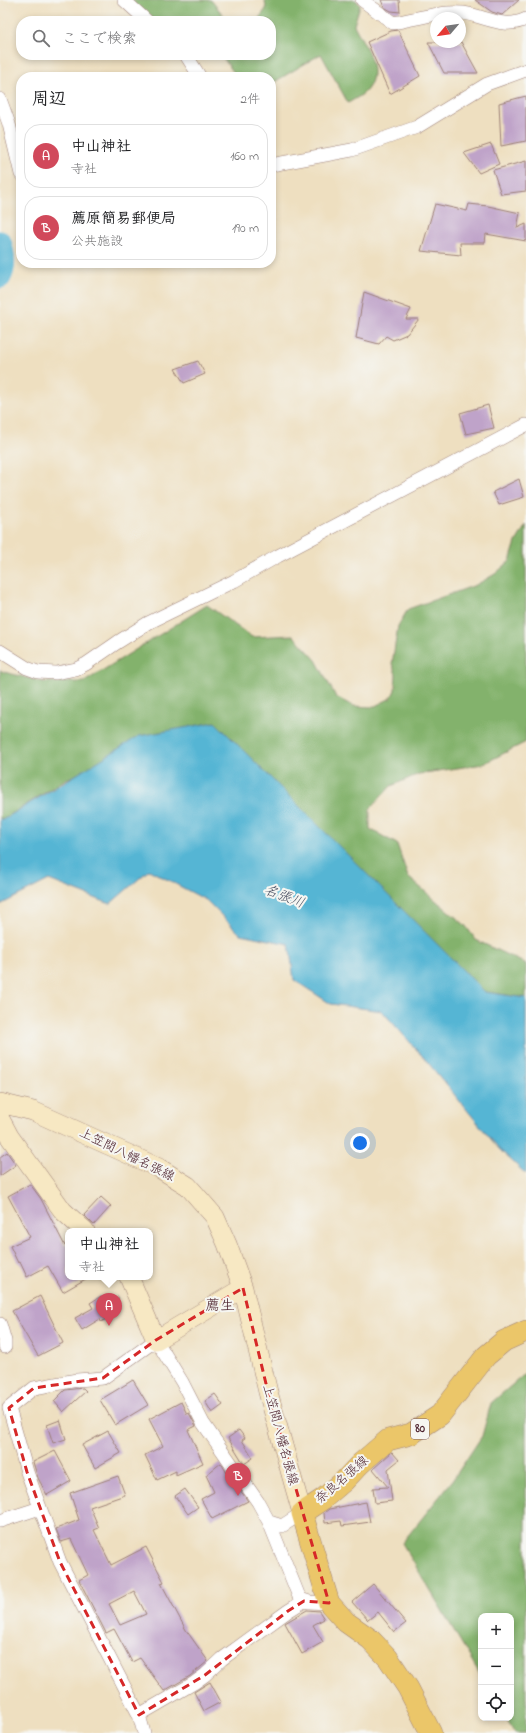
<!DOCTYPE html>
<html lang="ja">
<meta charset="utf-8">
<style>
body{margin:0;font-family:"Indie Flower","Klee One",sans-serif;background:#f6f6f6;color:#202124}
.controls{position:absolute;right:12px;bottom:12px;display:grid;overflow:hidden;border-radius:8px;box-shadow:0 2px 6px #0003}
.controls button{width:36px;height:36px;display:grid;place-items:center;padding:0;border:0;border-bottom:1px solid #e0e0e0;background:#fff;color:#202124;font:20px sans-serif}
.compass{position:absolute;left:430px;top:12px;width:36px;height:36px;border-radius:50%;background:#fff;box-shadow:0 2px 6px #0003;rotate:241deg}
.you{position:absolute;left:360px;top:1143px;width:14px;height:14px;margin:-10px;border:3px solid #fff;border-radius:50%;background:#1a73e8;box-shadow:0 0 0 6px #1a73e833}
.badge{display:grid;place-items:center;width:26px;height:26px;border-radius:50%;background:#d1495b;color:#fff;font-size:13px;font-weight:700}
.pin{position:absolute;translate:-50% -33px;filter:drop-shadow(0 1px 2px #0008)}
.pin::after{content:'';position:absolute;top:21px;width:14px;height:12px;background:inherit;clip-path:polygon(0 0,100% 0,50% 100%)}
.popup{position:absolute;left:65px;top:1228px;width:88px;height:52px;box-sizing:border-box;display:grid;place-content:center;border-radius:8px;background:#fff;filter:drop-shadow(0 1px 3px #0005);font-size:13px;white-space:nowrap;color:#757577}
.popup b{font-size:15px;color:#202124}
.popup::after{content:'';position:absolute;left:50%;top:100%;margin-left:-8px;border:8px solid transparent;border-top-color:#fff}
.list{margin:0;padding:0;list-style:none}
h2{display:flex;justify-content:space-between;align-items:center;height:52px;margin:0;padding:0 16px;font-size:17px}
h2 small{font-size:13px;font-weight:400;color:#757577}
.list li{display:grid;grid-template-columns:26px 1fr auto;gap:12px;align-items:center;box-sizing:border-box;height:64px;margin:0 8px 8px;padding:0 8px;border:1px solid #e0e0e0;border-radius:16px}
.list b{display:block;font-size:15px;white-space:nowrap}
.list p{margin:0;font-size:13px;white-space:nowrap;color:#757577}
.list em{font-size:13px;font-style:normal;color:#757577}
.icon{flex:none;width:22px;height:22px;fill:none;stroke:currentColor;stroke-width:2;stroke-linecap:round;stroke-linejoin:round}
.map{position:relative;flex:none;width:526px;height:1733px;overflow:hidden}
.search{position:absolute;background:#fff;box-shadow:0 2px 6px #0003;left:16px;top:16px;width:260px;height:44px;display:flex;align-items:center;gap:10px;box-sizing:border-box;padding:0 14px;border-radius:16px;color:#757577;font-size:15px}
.panel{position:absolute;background:#fff;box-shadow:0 2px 6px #0003;left:16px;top:72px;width:260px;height:196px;border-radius:16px}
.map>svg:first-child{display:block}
</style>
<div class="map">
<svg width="526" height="1733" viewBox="0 0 526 1733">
<rect width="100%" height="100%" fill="#f6f6f2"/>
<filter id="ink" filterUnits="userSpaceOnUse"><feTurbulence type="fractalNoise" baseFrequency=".025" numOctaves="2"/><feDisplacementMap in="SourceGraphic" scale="8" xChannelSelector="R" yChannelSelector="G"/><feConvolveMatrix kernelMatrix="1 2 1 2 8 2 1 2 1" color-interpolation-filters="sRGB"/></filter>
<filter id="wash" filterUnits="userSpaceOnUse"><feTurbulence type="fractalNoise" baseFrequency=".012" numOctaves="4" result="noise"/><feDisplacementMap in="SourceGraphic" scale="16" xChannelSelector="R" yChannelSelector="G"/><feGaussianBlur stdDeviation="0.9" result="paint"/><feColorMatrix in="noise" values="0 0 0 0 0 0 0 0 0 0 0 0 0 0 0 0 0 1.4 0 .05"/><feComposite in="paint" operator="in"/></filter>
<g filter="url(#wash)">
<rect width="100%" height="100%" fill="#eedfc0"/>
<path fill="#83b26c" stroke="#66684c" d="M130,0H211L228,21H159L147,17Z
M265,0H356L360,5L354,25C364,45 385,72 364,93C359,97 353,100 348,103L321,54L271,84V77H237L221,55H271V21H257L266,9Z
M526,525V742L483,764L419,774L391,786L370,809V829L397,844L408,877L465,925L476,940L526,964V998L485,992L215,722L66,779L4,819H0V670L4,672L44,682H84L207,605L252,637L293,635L316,660L336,697L353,706L373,707L391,698L395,690L396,674L392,664L398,626L408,609L476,585L495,574L510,561L516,542Z
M526,1373V1733H515L506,1718H511V1616H481V1676L402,1543L452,1481L482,1436L491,1403Z"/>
<path fill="#55b5d4" stroke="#506a80" d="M215,722L485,992L526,998V1174L500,1150L425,1059L382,1011L331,1004L294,980L289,944L240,934L206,900L149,870L110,904L49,880L0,905V819H4L139,736Z"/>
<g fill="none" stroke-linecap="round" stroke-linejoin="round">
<path stroke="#55b5d4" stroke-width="23" d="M0,242C4,254 6,266 0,277"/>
</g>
<g id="blocks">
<path fill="#bfa3c9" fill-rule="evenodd" d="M381,0H399L400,12L391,11L384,7Z
M475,0H519L502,15L492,12Z
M398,30L420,76L390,94L367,42L391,31Z
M428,42H461L478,73H444Z
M526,96V141L501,146L499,103Z
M491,144L499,164L479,173L464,153Z
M526,161V191L501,194L493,170Z
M435,204L467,211L469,204L488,206L520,213L517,228L526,224V241L486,234L485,243H460L461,255L421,251Z
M364,292L411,309L406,319H419L407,334L393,340L386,336L379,344L356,338Z
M198,361L205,374L184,383L175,369Z
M488,405L494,428L466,434L460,413Z
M519,479L524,497L499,505L493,492Z
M7,1152L16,1165L0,1176V1157Z
M30,1184L41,1199L65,1246L68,1244V1277H89L63,1292L48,1266L27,1277L20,1262L18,1263L10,1246L30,1237L8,1196Z
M101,1197L111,1206L94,1225L84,1215Z
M40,1296L63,1343L38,1356L12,1311Z
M101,1296L113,1315L101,1322L100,1319L82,1330L75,1318L93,1308L90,1303Z
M133,1380L148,1405L115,1425L100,1400Z
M83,1388L86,1391L63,1412L54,1401L65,1390Z
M215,1394L223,1405L212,1413L205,1401Z
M181,1402L187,1414L189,1413L196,1426L188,1430L203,1463L176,1475V1471L157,1480L145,1455L163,1446L149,1419Z
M60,1420L66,1439L53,1443L47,1425Z
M239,1430L245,1438L242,1440L253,1458L244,1464L228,1438Z
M108,1431L121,1453L95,1468L82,1445Z
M55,1451L71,1481L47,1495L38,1478L33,1462Z
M392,1452L399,1460L388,1469L392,1501L375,1503L373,1488L388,1487L373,1469Z
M221,1463L235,1487L237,1486L248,1501L212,1519L201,1499L214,1492L206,1475Z
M118,1476L125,1495L90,1507L99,1528L94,1530L111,1565L146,1547L164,1582L161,1583L186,1630L208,1661L190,1676L164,1691L140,1658L132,1662L114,1629L106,1633L79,1580L88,1575L71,1539L61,1542L56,1529L79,1520L70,1493ZM134,1591L146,1614L120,1625L109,1604Z
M185,1489L198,1507L188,1514L175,1496Z
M366,1502L370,1522L342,1526L341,1521L325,1523L324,1513L329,1509Z
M373,1584L406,1623L394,1632L378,1612L368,1620L352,1602Z
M307,1610L319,1611L324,1619L313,1625L323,1642L302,1654L285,1623Z
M210,1682L221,1702L204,1711L194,1692Z"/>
</g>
</g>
<g filter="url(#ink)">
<use href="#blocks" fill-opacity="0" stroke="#9c7f76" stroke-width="1"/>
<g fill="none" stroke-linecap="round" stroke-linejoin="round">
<g stroke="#9c7f76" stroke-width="14">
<path id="minor" d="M124,0L147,21
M362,0L393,23C416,19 440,11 463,13C485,16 504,30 526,19
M186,55L200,77
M0,99L9,124L21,174
M271,165L352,150L417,127L487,84L526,70
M0,651L27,668L38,672L56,673L76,669L86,664L118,642L148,623L234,581L278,556L526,425
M0,1324L5,1341V1347
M0,1521L40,1508
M269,1522L282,1526L302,1513
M139,1715L194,1683L205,1675L222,1659L288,1611L304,1601
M144,1733L139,1715L60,1562L27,1472L9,1408L34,1388L77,1380L103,1378L156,1340L182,1382L203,1423L258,1502L269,1522L300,1599L309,1602L329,1603"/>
</g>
<g stroke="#9c7f76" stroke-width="20">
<path id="secondary" d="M0,1103L33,1111L159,1168L188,1186L215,1217L227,1244L243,1288L268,1392L302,1513
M0,1119L9,1136L63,1211L85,1231
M129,1277L156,1340L243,1288"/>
</g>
<g stroke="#9c7f76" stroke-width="22">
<path id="primary" d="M431,1733L408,1688L388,1658L370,1639L346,1622L329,1603L302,1513L323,1499L344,1481L360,1464L388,1440L411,1434L440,1415L486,1356L504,1341L526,1331"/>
</g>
<path stroke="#9c7f76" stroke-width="2.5" stroke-dasharray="1 3" stroke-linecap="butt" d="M111,1302L121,1296"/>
<use href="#minor" stroke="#fff" stroke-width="13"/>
<use href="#secondary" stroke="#f7e8c3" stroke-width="19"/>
<use href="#primary" stroke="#ebc669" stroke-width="21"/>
</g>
</g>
<path fill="none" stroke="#d62828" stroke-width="3" stroke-dasharray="8 5" stroke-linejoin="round" d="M243,1288L268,1392L329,1603L304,1601L288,1611L205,1675L139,1715L60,1562L27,1472L9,1408L34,1388L103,1378L156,1340Z"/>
<g text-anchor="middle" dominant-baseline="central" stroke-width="4" stroke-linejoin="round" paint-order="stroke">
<rect fill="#f6f6f2" stroke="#7e6067" stroke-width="1" x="411" y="1419" width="18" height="20" rx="3"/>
<g font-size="12" font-weight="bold" fill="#4a1f2b">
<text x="420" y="1429">80</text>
</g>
<g font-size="13" fill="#4a1f2b" stroke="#f6f6f2">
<text transform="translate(127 1155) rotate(26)">上笠間八幡名張線</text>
<text transform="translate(280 1435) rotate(75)">上笠間八幡名張線</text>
<text transform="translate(342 1480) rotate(-41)">奈良名張線</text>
</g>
<g font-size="14" font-style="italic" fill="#4e5466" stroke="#f6f6f2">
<text transform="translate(284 897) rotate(21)">名張川</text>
</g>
<g font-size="15" fill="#4a1f2b" stroke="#f6f6f2">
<text x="220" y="1306">薦生</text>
</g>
</g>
</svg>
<div class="controls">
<button>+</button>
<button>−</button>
<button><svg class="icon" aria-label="locate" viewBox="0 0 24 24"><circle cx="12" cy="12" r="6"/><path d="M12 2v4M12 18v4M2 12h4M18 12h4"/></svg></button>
</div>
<svg class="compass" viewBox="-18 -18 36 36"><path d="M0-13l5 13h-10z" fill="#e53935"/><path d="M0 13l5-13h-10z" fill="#757577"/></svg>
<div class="you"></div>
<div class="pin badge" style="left:109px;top:1326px">A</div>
<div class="popup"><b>中山神社</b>寺社</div>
<div class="pin badge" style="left:238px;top:1496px">B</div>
<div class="search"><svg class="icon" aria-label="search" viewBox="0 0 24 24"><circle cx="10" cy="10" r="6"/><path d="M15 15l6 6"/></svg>ここで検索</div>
<section class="panel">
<h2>周辺<small>2件</small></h2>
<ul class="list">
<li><span class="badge">A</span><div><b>中山神社</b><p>寺社</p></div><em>160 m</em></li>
<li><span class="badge">B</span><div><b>薦原簡易郵便局</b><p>公共施設</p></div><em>190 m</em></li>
</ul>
</section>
</div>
